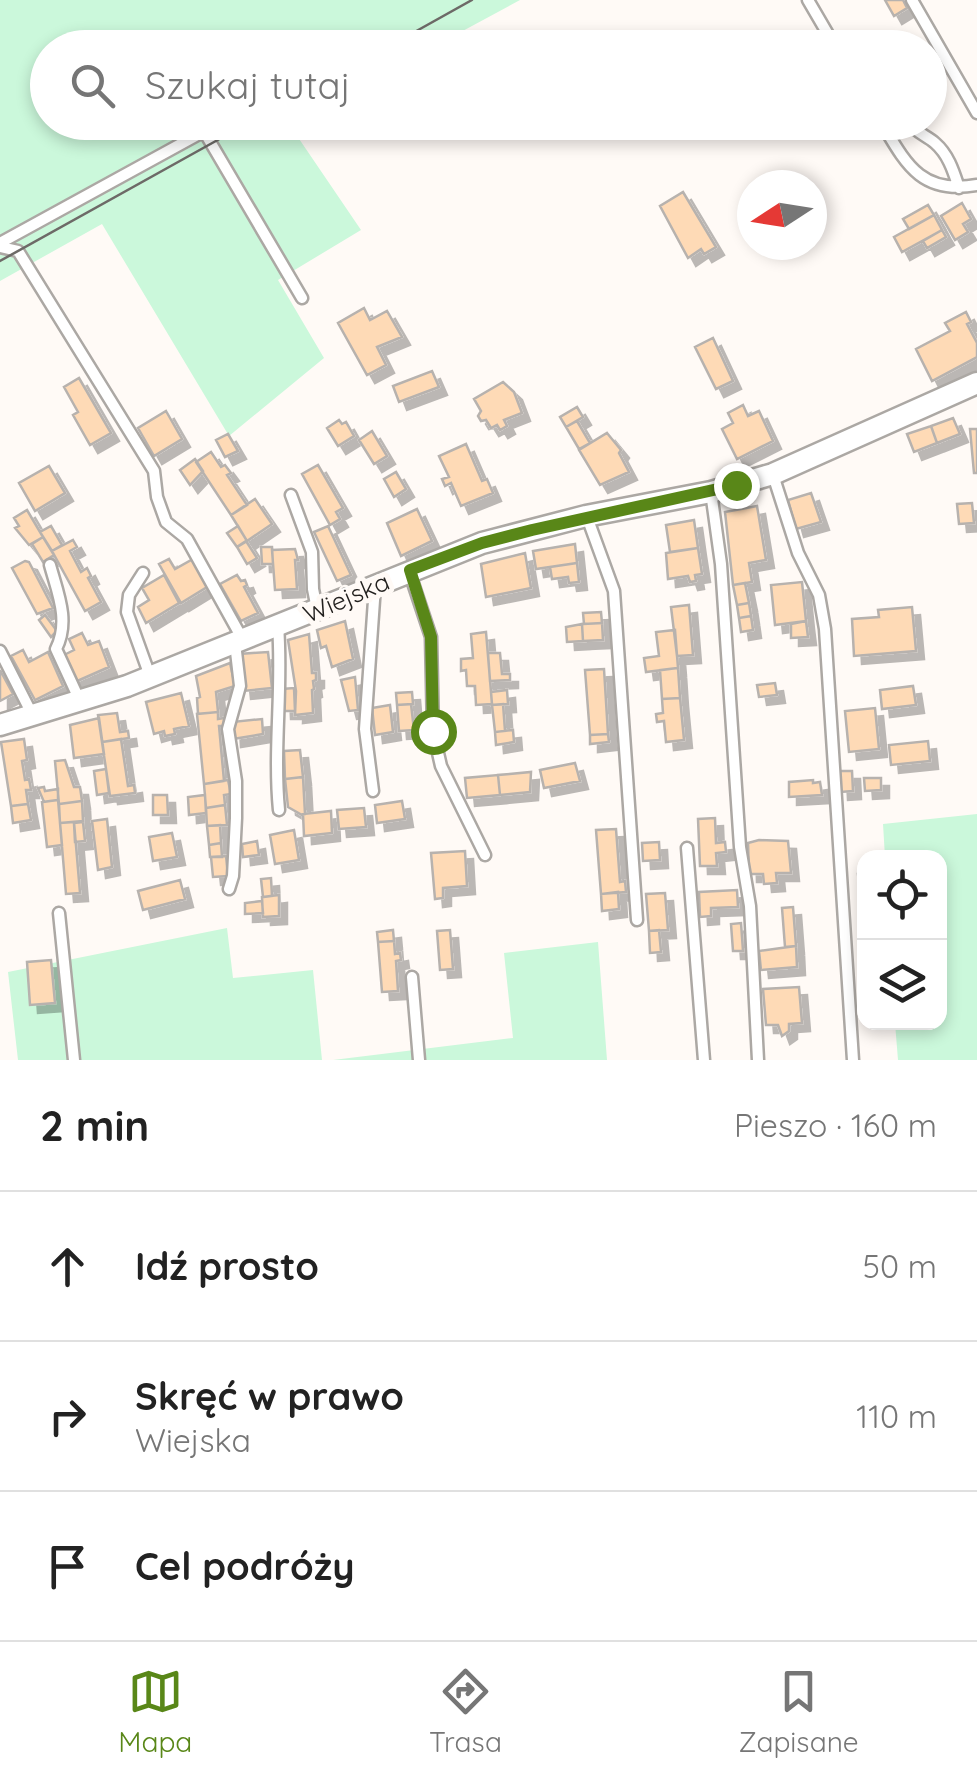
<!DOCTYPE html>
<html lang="pl">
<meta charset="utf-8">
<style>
body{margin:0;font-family:Quicksand,sans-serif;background:#f2f2f2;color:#222}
.controls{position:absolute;right:30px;bottom:30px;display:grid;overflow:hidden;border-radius:20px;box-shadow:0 5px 15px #0003}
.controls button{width:90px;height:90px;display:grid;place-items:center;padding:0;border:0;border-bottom:2px solid #e0e0e0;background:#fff;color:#222;font:50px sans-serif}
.compass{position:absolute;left:737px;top:170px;width:90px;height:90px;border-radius:50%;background:#fff;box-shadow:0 5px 15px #0003;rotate:258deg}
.stop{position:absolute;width:30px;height:30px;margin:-22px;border:8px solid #598718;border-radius:50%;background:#fff}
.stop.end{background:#598718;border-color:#fff;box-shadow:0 2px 10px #0008}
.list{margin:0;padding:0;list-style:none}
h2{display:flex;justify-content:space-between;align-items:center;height:130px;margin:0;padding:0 40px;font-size:42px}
h2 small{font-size:32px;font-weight:400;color:#767676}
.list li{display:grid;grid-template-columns:65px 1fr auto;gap:30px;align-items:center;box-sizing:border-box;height:150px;padding:0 40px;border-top:2px solid #e0e0e0}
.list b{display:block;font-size:38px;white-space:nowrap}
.list p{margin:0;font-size:32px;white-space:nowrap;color:#767676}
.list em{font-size:32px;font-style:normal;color:#767676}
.icon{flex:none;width:55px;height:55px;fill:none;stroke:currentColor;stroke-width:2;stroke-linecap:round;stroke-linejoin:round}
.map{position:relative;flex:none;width:977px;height:1060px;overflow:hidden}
.search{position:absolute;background:#fff;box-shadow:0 5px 15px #0003;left:30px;right:30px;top:30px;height:110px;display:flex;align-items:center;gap:25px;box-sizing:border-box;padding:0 35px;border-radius:55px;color:#767676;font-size:38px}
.sheet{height:580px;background:#fff}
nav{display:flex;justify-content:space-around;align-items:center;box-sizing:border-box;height:140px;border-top:2px solid #e0e0e0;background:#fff;font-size:28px;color:#767676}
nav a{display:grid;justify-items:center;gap:5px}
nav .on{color:#598718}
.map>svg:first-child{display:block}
</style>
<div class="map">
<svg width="977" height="1060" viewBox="0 0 977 1060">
<defs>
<filter id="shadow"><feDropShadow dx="8" dy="8" stdDeviation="0" flood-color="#0004"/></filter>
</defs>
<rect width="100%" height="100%" fill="#fffaf6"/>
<path fill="#cbf8db" d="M0,0H520L433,47L48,48V122L297,123L291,127L361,230L278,280L324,358L229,436L102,224L0,281Z
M977,814V1060H898L895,1023L940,1022V858L885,857L883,824Z
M227,928L233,978L313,970L322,1060H18L8,972Z
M598,942L607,1060H333L513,1038L504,953Z"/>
<path fill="#fedab6" stroke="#b7b2ae" stroke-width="2.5" filter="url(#shadow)" d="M885,0H903L907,8L894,16Z
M683,192L716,247L704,254L701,249L688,258L660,206Z
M962,203L971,219L963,224L968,232L955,240L941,216Z
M928,205L934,215L909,229L903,219Z
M934,215L942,230L902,252L894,237Z
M942,230L946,237L927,248L923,241Z
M364,308L370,320L387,311L402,337L377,347L386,365L367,375L338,323Z
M966,312L971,322L967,324L977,343V357L932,381L916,349L950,331L945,323Z
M713,338L733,381L716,389L695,347Z
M432,371L439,387L399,402L393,386Z
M79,378L111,433L90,445L73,415L78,412L64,387Z
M503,382L514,392L522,413L504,420L507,426L500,430L497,425L491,428L486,420L481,421L478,416L481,411L474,399Z
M743,405L748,416L759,411L773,441L737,459L722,429L733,423L728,413Z
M577,407L583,417L566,427L560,417Z
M166,411L182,439L154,456L138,428Z
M953,418L960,434L937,443L931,426Z
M339,420L342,424L346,422L354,436L338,446L327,428Z
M577,421L590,443L579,449L566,427Z
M931,426L937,443L914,452L907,434Z
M970,429H977V473H974Z
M372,431L387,456L374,464L359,440Z
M607,433L621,450L619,453L629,472L600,485L579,450Z
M228,434L238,451L225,457L216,440Z
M466,444L482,481L487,479L493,493L461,506L451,483L445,486L442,479L449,477L439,456Z
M211,452L221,467L225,465L231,473L227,475L247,505L231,515L196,462Z
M195,459L203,471L190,485L180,470Z
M318,465L343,508L336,512L340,519L330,525L302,474Z
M49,466L65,493L35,511L19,483Z
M396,472L406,489L394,497L384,479Z
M811,493L821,522L796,529L788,500Z
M255,499L272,524L247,541L231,515Z
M972,503L974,523L959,524L957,504Z
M757,506L766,560L749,563L752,582L733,585L725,512Z
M417,509L432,541L401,556L387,523Z
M27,510L43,537L29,545L15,528L19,526L14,518Z
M694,520L698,548L670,552L666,525Z
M51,526L62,545L52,551L40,532Z
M238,526L247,541L237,547L227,533Z
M328,526L351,575L337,581L314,532Z
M43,537L54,555L43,562L32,544Z
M73,540L77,547L70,551L81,572L87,568L91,576L88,578L101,602L85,611L52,551Z
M246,541L257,558L247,564L237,547Z
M575,544L577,563L536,569L533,551Z
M261,547H272L273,564H262Z
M698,548L702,574L695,575L696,581L690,582L688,576L668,579L666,553Z
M295,549L298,560H295L297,589L275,590L272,550Z
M525,553L531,588L486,597L481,564Z
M169,559L175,569L193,559L207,587L181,603L159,564Z
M25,561L29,562L53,608L37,614L12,568Z
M577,563L579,582L569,583L568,577L552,579L550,567Z
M164,575L179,603L146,623L138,607L149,600L142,588Z
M237,575L241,581L245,580L247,585L244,587L258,613L241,621L220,584Z
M802,582L806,621L775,625L771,585Z
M745,583L749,603L737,605L733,585Z
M749,603L751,616L739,618L737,605Z
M689,605L693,655L677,656L671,607Z
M912,607L916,651L854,656L852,619L879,617L878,610Z
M601,612L602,623L584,624L583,613Z
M45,615L57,631L51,637L39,620Z
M751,616L753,630L741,632L739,618Z
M345,621L353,659L332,667L326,646L321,648L317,630Z
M806,621L808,637L791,638V624Z
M602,623L603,640L583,641L582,624Z
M582,624L583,641L567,642L566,627Z
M675,630L678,668L646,672L644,658L659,656L656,632Z
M486,632L492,704L476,705L475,686H467L466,670L461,671V659L473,658L471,634Z
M82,633L88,645L99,641L109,667L75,682L64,655L74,650L69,639Z
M309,634L312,673H316V680L313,681L314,689L312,690L313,713L295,715L296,691L288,640Z
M23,650L29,662L48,652L63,686L35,700L11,656Z
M268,652L272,688L243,691L239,654Z
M488,653H500L502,674H510V680L490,681Z
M230,663L235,686L216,692L218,712L198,714L197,698L200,697L196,676Z
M678,668L680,698L662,699L660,670Z
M604,669L608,734L590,735L585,670Z
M0,670L13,694L0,701Z
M355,677L358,710L349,711L341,680Z
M775,683L777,695L759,697L757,685Z
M913,686L916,705L882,709L880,690Z
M294,688L295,711H283L282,689Z
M507,690L508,704L492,705L491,692Z
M412,692L413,704L397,705L396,693Z
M181,693L189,726L174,729L175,734L165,736L164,731L154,734L146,702Z
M680,698L684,740L666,742L664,721L657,722L656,714L663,713L662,699Z
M411,704L414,730L399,731L397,705Z
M503,704L505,731L495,732L492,705Z
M390,705L393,732L375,735L372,708Z
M875,708L879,749L849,752L845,711Z
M218,712V719L224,718V726H219L224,781L204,784L197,714Z
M117,713L120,732L128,731L129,738L102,742L98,715Z
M99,718L104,754L74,758L70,725Z
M262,719L263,734L233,739L232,722Z
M513,730L514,742L496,745L495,732Z
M608,734L609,742L590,744V735Z
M24,739L27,760L22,761L25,780L29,779L31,790H26L28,804L11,806L1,742Z
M121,739L128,786L134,785L135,793L110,796L102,742Z
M928,741L930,761L891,765L889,745Z
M300,750L303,777L285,779L284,751Z
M65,760L74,787H80L82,801L59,804L55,761Z
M575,763L580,781L544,788L540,770Z
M106,769L109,793L97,795L94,771Z
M839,771H852L853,791L840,792Z
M531,772L530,792L500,795L498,775Z
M498,775L500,795L467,798L465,778Z
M303,777L305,814L302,815L288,807L285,779Z
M881,778V790L865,791L864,778Z
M228,780L231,794L224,795L225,805L206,808L204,784Z
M813,780V783L820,782L822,795L789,797V782Z
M44,787L45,791L58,789V800L44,802L38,788Z
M153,795H167L168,815H153Z
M205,795L206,813L189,815L188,797Z
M58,800L62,845L47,847L42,802Z
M82,801L83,821L60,823L59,804Z
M402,801L405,819L377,823L375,805Z
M28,804L31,820L13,823L11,806Z
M225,805L227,825L207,826L206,808Z
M364,808L366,827L339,829L337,810Z
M331,811L332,833L304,836L303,814Z
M715,818L716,843L725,842L726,852L716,853L717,866H700L698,819Z
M107,819L112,867L98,870L92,821Z
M74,822L80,893L66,894L60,823Z
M83,822L85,841L75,842L74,823Z
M220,825L221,843L209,845L207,826Z
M616,829L620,882L625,881L626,892L601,894L596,830Z
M294,830L299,860L275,864L270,835Z
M172,833L177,857L153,861L149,837Z
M759,840L788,841L791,873H776L777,883L764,884L763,874H749L748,843Z
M257,841L259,855L243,857L242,844Z
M659,842L660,860L643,861L642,843Z
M221,843L222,857H210L209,845Z
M465,851L467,886L443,888V898L435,899L431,853Z
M226,856L228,876L213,877L211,857Z
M858,874H864V915L862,916Z
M271,878L272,896L263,897L261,879Z
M180,880L185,899L143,910L138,891Z
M737,890L738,907L711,908V916L700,917L699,892Z
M618,892L619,909L602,911L601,894Z
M665,893L668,930L649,931L646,894Z
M279,895V916L263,917L262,897Z
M262,901L263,913L245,914V903Z
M793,907L796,946L785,947L782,908Z
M741,923L743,951H733L731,924Z
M393,930L394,941L378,942L377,932Z
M450,930L453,969L440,970L437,931Z
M659,930L661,952L650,953L649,931Z
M394,941L395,954L400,953L401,960L396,961L398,991L382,992L378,942Z
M796,946L797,967L761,970L759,951Z
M51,960L55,1003L30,1005L27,962Z
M799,987L802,1023L789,1024V1031L782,1036L778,1025H766L763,989Z"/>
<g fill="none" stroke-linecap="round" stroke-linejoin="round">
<g stroke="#aca8a4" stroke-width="15">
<path id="lane" d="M808,0L836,48
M912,0L977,113
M881,122C906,164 921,195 977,185
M909,122C916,133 926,135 935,143C949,155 954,173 959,188
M205,133L302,298
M0,243L221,122
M0,247L18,251L154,471L157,497L166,522L187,539L243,640
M773,475L798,553L819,595L825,629L853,1060
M711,492L721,564L740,847L750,906L758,1060
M291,495L312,552L313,589L317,609
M587,517L614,591L637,920
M50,565C58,594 70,621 56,649L80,701
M409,571L431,637L433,731L441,766L485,855
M143,573L129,595L127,612L150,676
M278,626C283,687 273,748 279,810
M0,651L33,716
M373,791L365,729L375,586
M687,848L704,1060
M229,889L233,876L236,818V781L228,729L240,686L235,643
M59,913L74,1060
M412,977L419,1060"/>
</g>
<g stroke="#aca8a4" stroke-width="25">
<path id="street" d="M0,725L127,686L482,543L586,516L711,492L773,474L977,383"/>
</g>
<use href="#lane" stroke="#fff" stroke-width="10"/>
<use href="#street" stroke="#fff" stroke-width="20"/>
<path stroke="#6d6a67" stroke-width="2.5" d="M386,48L472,0
M0,261L250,122"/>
</g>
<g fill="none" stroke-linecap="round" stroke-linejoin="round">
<path stroke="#598718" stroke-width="12" d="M433,731L431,637L410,570L482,543L532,530L736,485"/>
</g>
<g text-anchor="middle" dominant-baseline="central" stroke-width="10" stroke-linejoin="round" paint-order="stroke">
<g font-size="25" fill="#22201e" stroke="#fffaf6">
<text transform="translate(346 597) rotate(-23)">Wiejska</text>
</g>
</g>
</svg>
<div class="controls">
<button><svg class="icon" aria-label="locate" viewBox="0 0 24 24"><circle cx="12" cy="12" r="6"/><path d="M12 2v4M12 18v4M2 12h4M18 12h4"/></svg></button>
<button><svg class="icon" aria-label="layers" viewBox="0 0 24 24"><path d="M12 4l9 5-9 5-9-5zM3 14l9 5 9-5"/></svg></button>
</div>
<svg class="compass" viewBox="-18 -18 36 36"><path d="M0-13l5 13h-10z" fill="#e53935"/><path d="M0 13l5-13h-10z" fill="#767676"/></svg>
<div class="stop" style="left:433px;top:731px"></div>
<div class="stop end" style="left:736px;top:485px"></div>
<div class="search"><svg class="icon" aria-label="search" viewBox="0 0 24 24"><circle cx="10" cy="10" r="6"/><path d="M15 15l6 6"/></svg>Szukaj tutaj</div>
</div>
<section class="sheet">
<h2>2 min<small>Pieszo · 160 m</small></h2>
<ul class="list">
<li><svg class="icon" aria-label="ahead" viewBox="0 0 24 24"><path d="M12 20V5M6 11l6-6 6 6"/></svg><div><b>Idź prosto</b></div><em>50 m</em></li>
<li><svg class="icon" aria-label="right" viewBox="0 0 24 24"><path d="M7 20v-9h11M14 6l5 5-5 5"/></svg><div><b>Skręć w prawo</b><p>Wiejska</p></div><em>110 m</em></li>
<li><svg class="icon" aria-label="arrive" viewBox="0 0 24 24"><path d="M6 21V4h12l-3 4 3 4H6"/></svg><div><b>Cel podróży</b></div></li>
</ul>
</section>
<nav>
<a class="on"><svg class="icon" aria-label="map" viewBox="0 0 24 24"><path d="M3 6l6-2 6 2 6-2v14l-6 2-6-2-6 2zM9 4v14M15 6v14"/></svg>Mapa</a>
<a><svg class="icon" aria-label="directions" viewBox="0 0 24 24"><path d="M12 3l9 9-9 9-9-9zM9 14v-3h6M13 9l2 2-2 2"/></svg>Trasa</a>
<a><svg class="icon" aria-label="saved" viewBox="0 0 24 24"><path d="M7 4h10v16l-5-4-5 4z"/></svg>Zapisane</a>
</nav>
